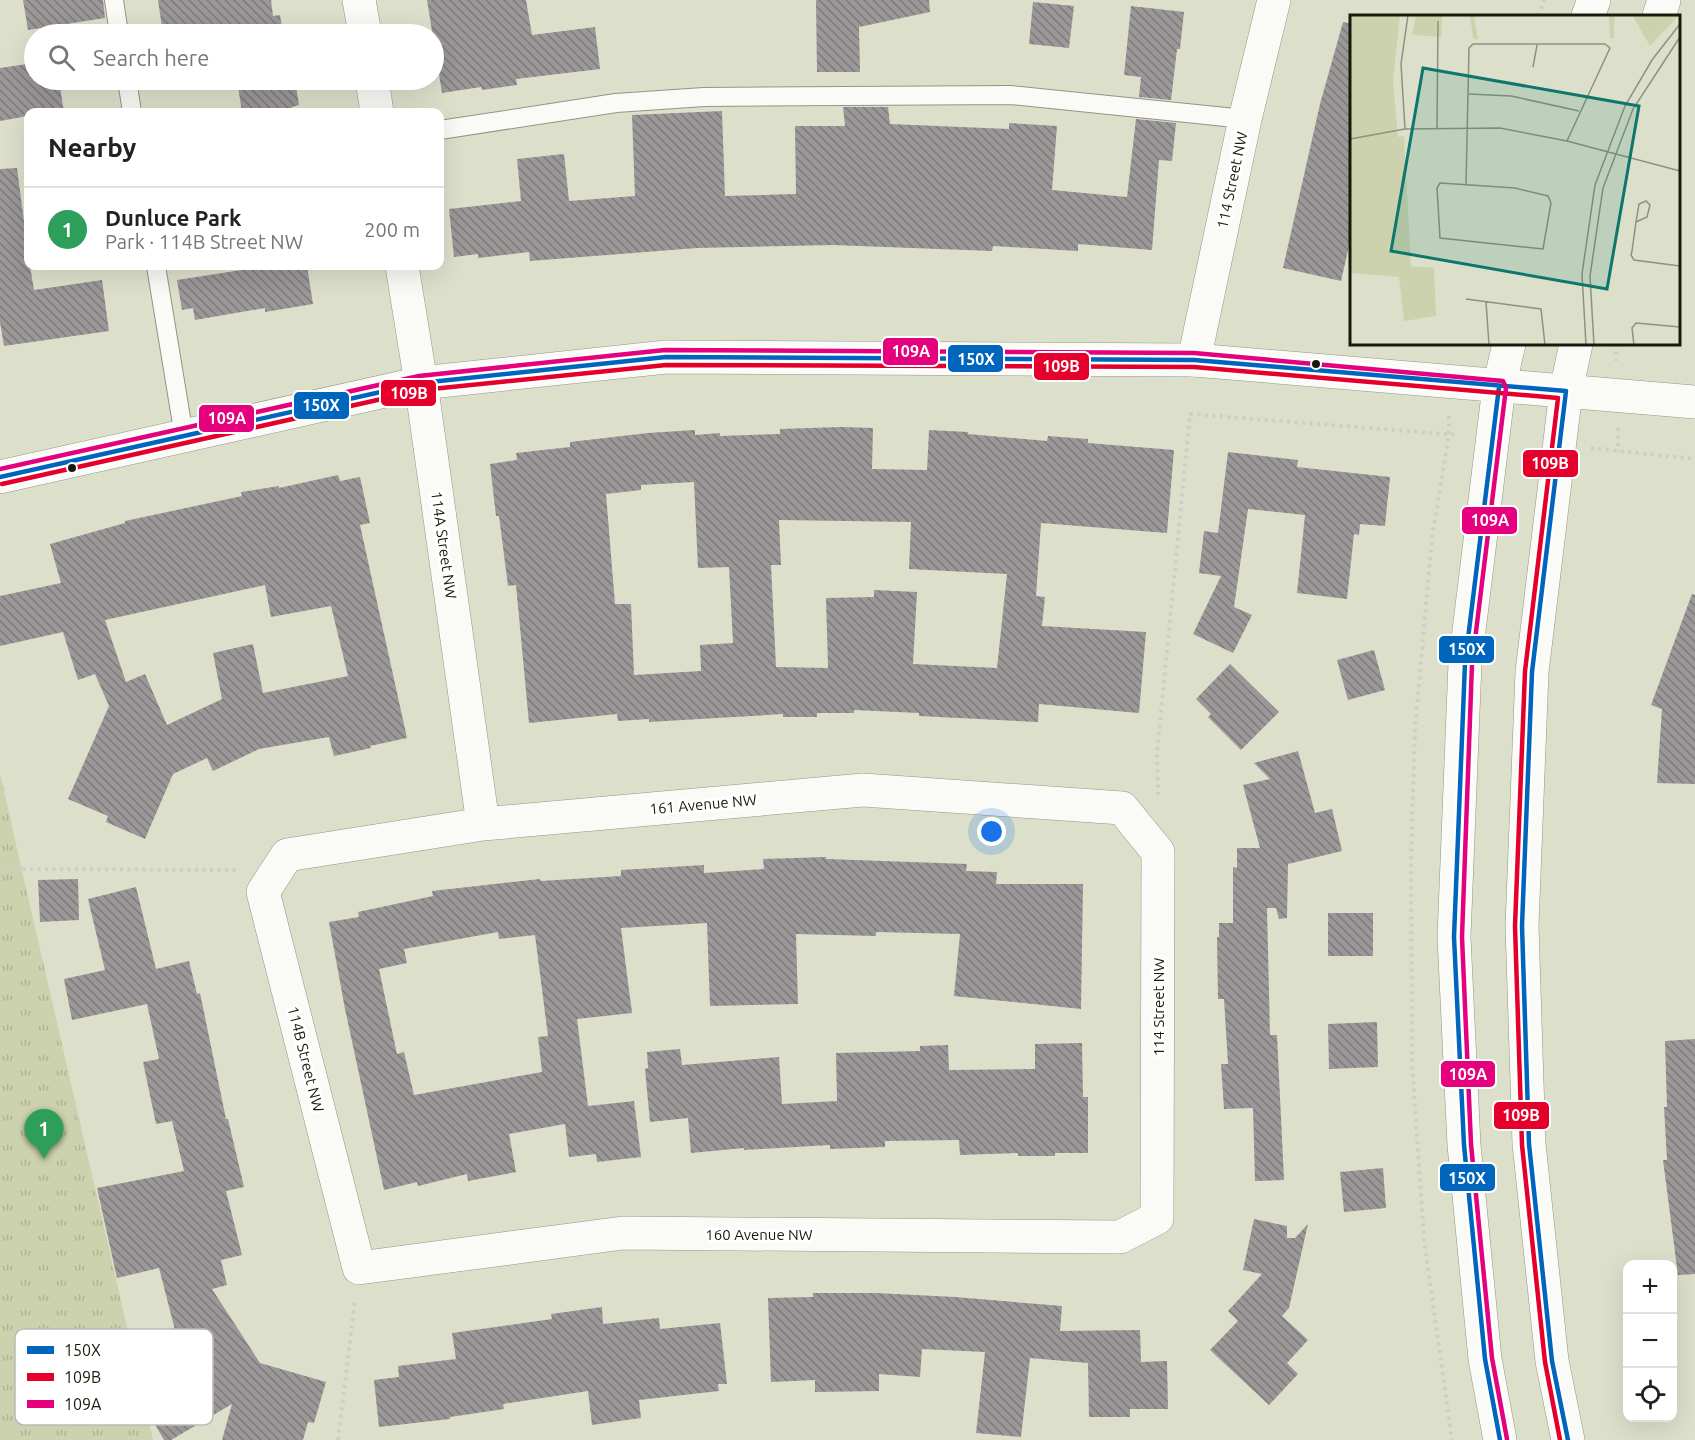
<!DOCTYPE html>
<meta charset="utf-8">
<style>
body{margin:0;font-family:Ubuntu,sans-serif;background:#f6f6f6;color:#222}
.controls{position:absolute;right:18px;bottom:18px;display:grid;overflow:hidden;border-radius:12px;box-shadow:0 6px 24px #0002}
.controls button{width:54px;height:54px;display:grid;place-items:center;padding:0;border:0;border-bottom:2px solid #e0e0e0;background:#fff;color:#222;font:30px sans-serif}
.you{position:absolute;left:992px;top:832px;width:21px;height:21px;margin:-15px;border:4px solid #fff;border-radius:50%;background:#1a73e8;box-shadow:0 0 0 9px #1a73e833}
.badge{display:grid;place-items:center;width:39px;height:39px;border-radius:50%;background:#111827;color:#fff;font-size:20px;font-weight:700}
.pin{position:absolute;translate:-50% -50px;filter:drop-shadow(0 2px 3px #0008)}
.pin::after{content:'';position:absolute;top:32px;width:21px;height:18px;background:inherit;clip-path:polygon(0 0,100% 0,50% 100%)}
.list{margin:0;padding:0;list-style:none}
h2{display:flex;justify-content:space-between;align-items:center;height:78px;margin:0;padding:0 24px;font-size:26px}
h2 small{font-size:20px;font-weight:400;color:#767676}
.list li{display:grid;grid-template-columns:39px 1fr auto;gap:18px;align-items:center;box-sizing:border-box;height:84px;padding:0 24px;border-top:2px solid #e0e0e0}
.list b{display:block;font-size:22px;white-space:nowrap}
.list p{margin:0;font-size:20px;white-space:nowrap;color:#767676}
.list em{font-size:20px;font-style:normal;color:#767676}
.icon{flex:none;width:33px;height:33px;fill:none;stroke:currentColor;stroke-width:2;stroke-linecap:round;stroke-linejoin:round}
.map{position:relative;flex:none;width:1695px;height:1440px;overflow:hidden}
.search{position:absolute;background:#fff;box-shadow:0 6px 24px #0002;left:24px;top:24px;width:420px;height:66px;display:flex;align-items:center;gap:15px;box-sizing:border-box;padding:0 21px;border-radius:33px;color:#767676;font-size:22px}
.panel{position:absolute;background:#fff;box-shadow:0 6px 24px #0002;left:24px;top:108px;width:420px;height:162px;border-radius:12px}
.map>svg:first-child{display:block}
</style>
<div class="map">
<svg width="1695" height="1440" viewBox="0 0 1695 1440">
<defs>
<pattern id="park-tufts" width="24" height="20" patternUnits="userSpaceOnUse" patternTransform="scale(1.5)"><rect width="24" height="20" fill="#ccd2ad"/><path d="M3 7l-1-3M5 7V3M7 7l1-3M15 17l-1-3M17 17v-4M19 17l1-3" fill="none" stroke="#aeb494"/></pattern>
<pattern id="building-back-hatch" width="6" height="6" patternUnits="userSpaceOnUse" patternTransform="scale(1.5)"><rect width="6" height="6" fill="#9c9798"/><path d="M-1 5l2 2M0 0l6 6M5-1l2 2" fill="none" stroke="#7e7a7a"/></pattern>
</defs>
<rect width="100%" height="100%" fill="#dce0cb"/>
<path fill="url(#park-tufts)" d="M0,773L18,853L153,1440H0Z"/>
<path fill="url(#building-back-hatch)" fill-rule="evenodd" d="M23,0H103L105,18L28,30Z
M158,0H271L273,16L280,15L283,34H226V29L192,34H163Z
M427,0H526L532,35L595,27L600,69L516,79L517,85L482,90L481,87L442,93Z
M816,0H929L930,12L859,27L860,72H817Z
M1033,2L1074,6L1069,48L1029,44Z
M1131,6L1184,12L1180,49H1177L1171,100L1139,97L1141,77L1124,75Z
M1343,22L1352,24V233L1341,281L1283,268L1320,104Z
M34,63V80H59L64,112H28V116L0,121V68Z
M237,80H295L299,105L292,107L293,112H242Z
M843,107H888L890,124L1009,129V123L1057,126L1052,190L1127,197L1136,119L1176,123L1172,161L1159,160L1152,250L1078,244V251L993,246L992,251L832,245L697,248L530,261L529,252L478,258V254L454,257L449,209L521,201L517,159L564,154L569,201L635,196L632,115L722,111L725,196L796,194L795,126H845Z
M17,168L28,252V266H30L34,290L102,280L109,331L4,346L0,322V169Z
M267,266H307L313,304L265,312V308L195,320L193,308L182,310L177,280Z
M840,427L873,428L872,469L927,470L929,430L968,432V434L1047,441L1048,436L1088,439V443L1174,450L1167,533L1041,523L1036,596L1045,597L1042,626L1146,632L1139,713L1039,704L1038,722L919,716V713L854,710V713H817V717H783V714L649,722V719L618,721L617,714L529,723L516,585L508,586L499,516H496L490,464L517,460L516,453L570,447V442L648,433L695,430V435L720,433V436L780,434V429ZM694,482L698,568L729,567L733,643L700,645L701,671L634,675L631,604H615L606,494L641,490V485ZM779,520L911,522L909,569L1007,574L997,668L913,664L917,592L874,590V597L826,598L828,668L776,667L771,565H781Z
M1228,452L1298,460L1297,467L1390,477L1385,526L1360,524L1359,535L1354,534L1347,599L1297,593L1305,515L1248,509L1234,607L1252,615L1233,653L1193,634L1221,576L1199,573L1204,531L1218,533Z
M338,475L340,481L360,477L370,523L360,525L407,738L370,746L371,748L334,756L329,737L259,749L213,771L207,758L173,774L145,839L106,822L108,816L68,799L109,706L95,674L78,680L63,632L0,646V596L61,583L50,544L125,523V521L242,496L241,492L279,486V488ZM265,585L271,617L331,606L348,676L263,693L253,644L213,653L222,699L167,725L145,674L126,682L105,620Z
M1692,594L1695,595V784L1657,783L1662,709L1651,705Z
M1374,650L1385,690L1348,700L1337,660Z
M1230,664L1279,712L1241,750L1208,717L1211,714L1196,699Z
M1298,751L1315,813L1332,809L1342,851L1288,864L1287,918L1279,919L1276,908H1267L1270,1035H1277L1284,1180L1255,1181L1253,1108L1224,1109L1221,1064H1228L1224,999H1218L1217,937H1219V923H1233V867L1237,868V848H1260L1243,785L1270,779L1254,763Z
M826,857V859L967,864L966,871L997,872L996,884H1083L1081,1009L954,996L960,934L876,932V936L796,934L798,1004L710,1006L707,923L621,928L632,1013L577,1019L588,1106L634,1101L641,1157L597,1162L596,1154L569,1157L565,1124L509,1134L516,1172L468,1181L467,1174L418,1186L417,1182L384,1190L345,1009L329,922L359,917L358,912L433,896L432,891L540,879L541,881L621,876V870L704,865V873L764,869L763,859ZM498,932L499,939L535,935L548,1036L538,1037L542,1072L414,1095L404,1052L397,1054L379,969L407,963L404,949Z
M78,879L79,920L40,922L38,880Z
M136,887L156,969L189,961L197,994L200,993L226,1119H228L244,1187L226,1191L242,1255L221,1260L227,1285L212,1289L260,1363L326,1382L314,1423L308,1422L303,1440H222L232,1404L171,1440H164L146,1409L198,1379L170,1334L175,1330L159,1268L117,1278L97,1188L184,1171L172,1121L156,1124L143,1062L159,1059L147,1004L72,1020L64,979L105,970L88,899Z
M1328,913H1373V956H1328Z
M1377,1022L1378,1067L1329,1069L1328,1024Z
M1695,1039V1274L1678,1275L1663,1160H1667L1664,1107H1667L1665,1041Z
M1082,1043L1083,1097H1088V1153H1055V1156H1018V1153L960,1155L959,1140L885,1141V1147L830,1149V1145L744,1150V1148L691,1153L688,1118L650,1122L645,1069L648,1068L647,1052L680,1049L682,1065L779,1057L782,1104L837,1101L836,1053L920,1051V1046L948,1045L949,1070L1035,1069V1044Z
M1383,1168L1386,1208L1344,1212L1340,1172Z
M1254,1219L1287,1226V1238H1295L1308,1224L1289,1308L1282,1316L1308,1340L1287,1363L1298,1374L1269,1405L1210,1350L1238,1321L1228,1311L1262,1274L1243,1270Z
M813,1293H876L955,1297L1062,1306L1060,1331L1140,1330L1141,1362L1167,1361L1168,1409H1130V1417H1089L1088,1363L1030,1358L1021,1437L976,1433L985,1352L922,1349L920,1377L879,1374V1391L815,1392V1380L771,1382L768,1298L813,1297Z
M602,1307L603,1324L659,1318L660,1329L720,1323L727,1384H718L719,1391L639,1400L641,1418L592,1425L588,1391L503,1404L504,1409L450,1417V1419L379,1427L374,1380L399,1377L398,1366L456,1359L452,1333L552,1319L551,1314Z"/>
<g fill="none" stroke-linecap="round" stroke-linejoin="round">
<g stroke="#929586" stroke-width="20">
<path id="service" d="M114,0L119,34
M127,80L132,112
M440,130L616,103L704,97L1011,95L1245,119
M156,266L184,436"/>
</g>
<g stroke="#929586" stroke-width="34">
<path id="minor" d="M359,0L365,34
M372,80L377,112
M402,266L421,383L483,824
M1194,360L1245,119L1274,0
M863,790L1122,808L1158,852L1157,1218L1120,1237L623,1233L359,1268L263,892L287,855L483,824Z"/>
</g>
<g stroke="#929586" stroke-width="34">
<path id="tertiary" d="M0,477L421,383L666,357L1194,360L1695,402"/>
</g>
<g stroke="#929586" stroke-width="34">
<path id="secondary" d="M1588,16L1594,0
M1659,16L1664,0
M1500,1440L1485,1359L1464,1145L1454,937L1465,663L1499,387L1509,344
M1568,1440L1552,1361L1529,1144L1522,926L1532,672L1566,391L1576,344"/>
</g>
<path stroke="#cdcec8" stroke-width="4" stroke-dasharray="3 4.5" stroke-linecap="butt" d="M1539,16L1544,0
M1616,344V361
M1449,416V435L1432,538L1415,729L1411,860L1412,1063L1424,1240L1452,1440
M1618,428V452
M1591,448L1695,459
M1158,795L1157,753L1190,414L1458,435
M0,869L237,870
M338,1440L355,1301"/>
<use href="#service" stroke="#fafaf7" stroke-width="18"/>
<use href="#minor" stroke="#fafaf7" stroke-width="33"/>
<use href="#tertiary" stroke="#fafaf7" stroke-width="33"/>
<use href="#secondary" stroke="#fafaf7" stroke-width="33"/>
<g stroke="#fff" stroke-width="9">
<path id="bus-1" d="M1499,387L1465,663L1454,937L1464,1145L1485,1359L1500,1440
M0,477L421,383L666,357L1194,360L1566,391L1532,672L1522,926L1529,1144L1552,1361L1568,1440"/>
</g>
<g stroke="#fff" stroke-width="9">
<path id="bus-2" d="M2,484L422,390L666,365L1194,367L1558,398L1525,671L1515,926L1522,1145L1545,1362L1560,1440"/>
</g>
<g stroke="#fff" stroke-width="9">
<path id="bus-3" d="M0,469L419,376L665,350L1194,353L1503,381L1506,388L1472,664L1462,937L1471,1144L1492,1358L1507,1439"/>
</g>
<use href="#bus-1" stroke="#0065bd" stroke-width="4.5"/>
<use href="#bus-2" stroke="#e4002b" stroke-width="4.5"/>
<use href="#bus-3" stroke="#e5007d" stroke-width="4.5"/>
</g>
<g fill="#181a0c" stroke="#fff" stroke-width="2">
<circle cx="1316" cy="364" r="5"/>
<circle cx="72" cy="468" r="5"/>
</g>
<g text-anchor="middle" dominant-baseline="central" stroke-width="6" stroke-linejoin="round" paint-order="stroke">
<g font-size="15" fill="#181a0c" stroke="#fff">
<text transform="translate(1232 180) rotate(-78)">114 Street NW</text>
<text transform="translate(444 545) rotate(82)">114A Street NW</text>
<text transform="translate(703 804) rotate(-5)">161 Avenue NW</text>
<text transform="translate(1158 1007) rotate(-90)">114 Street NW</text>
<text transform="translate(306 1059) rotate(76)">114B Street NW</text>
<text x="759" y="1234">160 Avenue NW</text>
</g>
</g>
<g transform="translate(1350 15)">
<rect width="330" height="330" fill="#dce0cb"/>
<path d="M0,0H50L43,66L48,122L54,121L61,251L84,253L86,301L54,306L49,262L0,258ZM66,0H329L300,31L283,1H264V24L260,23L259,1H124L128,25L123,23L120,1H92L91,22L62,20Z" fill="#ccd2ad"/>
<path fill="none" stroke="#8e917f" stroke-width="1.5" d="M183,52L187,30M119,79L161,81L229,96M87,113L88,6M55,114L51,49L58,0M0,124L55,114L150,113L217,126L330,156M90,168L165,173L198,181L201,188L193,234L90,223L87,173ZM116,169L119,33L123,29H255L260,33L217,126M286,207L297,202L300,190L296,186L289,189L286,207L282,236L281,240L284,245L330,251M116,284L191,294L195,330M136,287L139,330M236,330L232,259L245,170L275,91L302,45L330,9M244,330L240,261L253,173L283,94L330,22M284,330L282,313L286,308L330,312"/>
<path fill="#0f766e" fill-opacity="0.15" stroke="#0f766e" stroke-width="3" d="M73,53L289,91L257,274L41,236Z"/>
<rect width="330" height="330" fill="none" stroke="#181a0c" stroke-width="3"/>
</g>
<rect x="15" y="1329" width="198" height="96" rx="9" fill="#fff" stroke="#babab6" stroke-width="1.5"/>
<rect x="27" y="1346" width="27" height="8" fill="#0065bd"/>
<rect x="27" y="1373" width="27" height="8" fill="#e4002b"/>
<rect x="27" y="1400" width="27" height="8" fill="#e5007d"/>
<g font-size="16" fill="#181a0c">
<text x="64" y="1356">150X</text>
<text x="64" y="1383">109B</text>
<text x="64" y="1410">109A</text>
</g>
<g stroke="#fff" stroke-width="2">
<rect x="882" y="337" width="57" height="29" rx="6" fill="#e5007d"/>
<rect x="947" y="344" width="57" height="29" rx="6" fill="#0065bd"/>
<rect x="1033" y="352" width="57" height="29" rx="6" fill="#e4002b"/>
<rect x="380" y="379" width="57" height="28" rx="6" fill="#e4002b"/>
<rect x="293" y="391" width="57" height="29" rx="6" fill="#0065bd"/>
<rect x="198" y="404" width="57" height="29" rx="6" fill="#e5007d"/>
<rect x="1522" y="449" width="57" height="29" rx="6" fill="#e4002b"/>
<rect x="1461" y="506" width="57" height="29" rx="6" fill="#e5007d"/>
<rect x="1438" y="635" width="57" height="29" rx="6" fill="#0065bd"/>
<rect x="1440" y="1060" width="56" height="28" rx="6" fill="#e5007d"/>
<rect x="1493" y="1101" width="57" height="29" rx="6" fill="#e4002b"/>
<rect x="1439" y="1163" width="57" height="29" rx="6" fill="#0065bd"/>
</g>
<g font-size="16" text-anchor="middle" font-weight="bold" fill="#fff">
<text x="911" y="357">109A</text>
<text x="976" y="365">150X</text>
<text x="1061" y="372">109B</text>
<text x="409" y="399">109B</text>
<text x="321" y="411">150X</text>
<text x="227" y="424">109A</text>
<text x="1550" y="469">109B</text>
<text x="1490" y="526">109A</text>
<text x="1467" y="655">150X</text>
<text x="1468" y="1080">109A</text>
<text x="1521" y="1121">109B</text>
<text x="1467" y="1184">150X</text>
</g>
</svg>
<div class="controls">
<button>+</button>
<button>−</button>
<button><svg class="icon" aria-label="locate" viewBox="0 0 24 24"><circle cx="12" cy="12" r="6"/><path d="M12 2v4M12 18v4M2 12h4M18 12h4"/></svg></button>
</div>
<div class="you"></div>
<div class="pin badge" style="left:44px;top:1159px;background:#2e9e5b">1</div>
<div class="search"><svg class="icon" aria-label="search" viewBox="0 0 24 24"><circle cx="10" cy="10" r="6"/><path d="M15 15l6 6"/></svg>Search here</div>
<section class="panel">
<h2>Nearby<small></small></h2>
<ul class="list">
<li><span class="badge" style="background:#2e9e5b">1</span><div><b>Dunluce Park</b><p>Park · 114B Street NW</p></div><em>200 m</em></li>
</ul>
</section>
</div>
